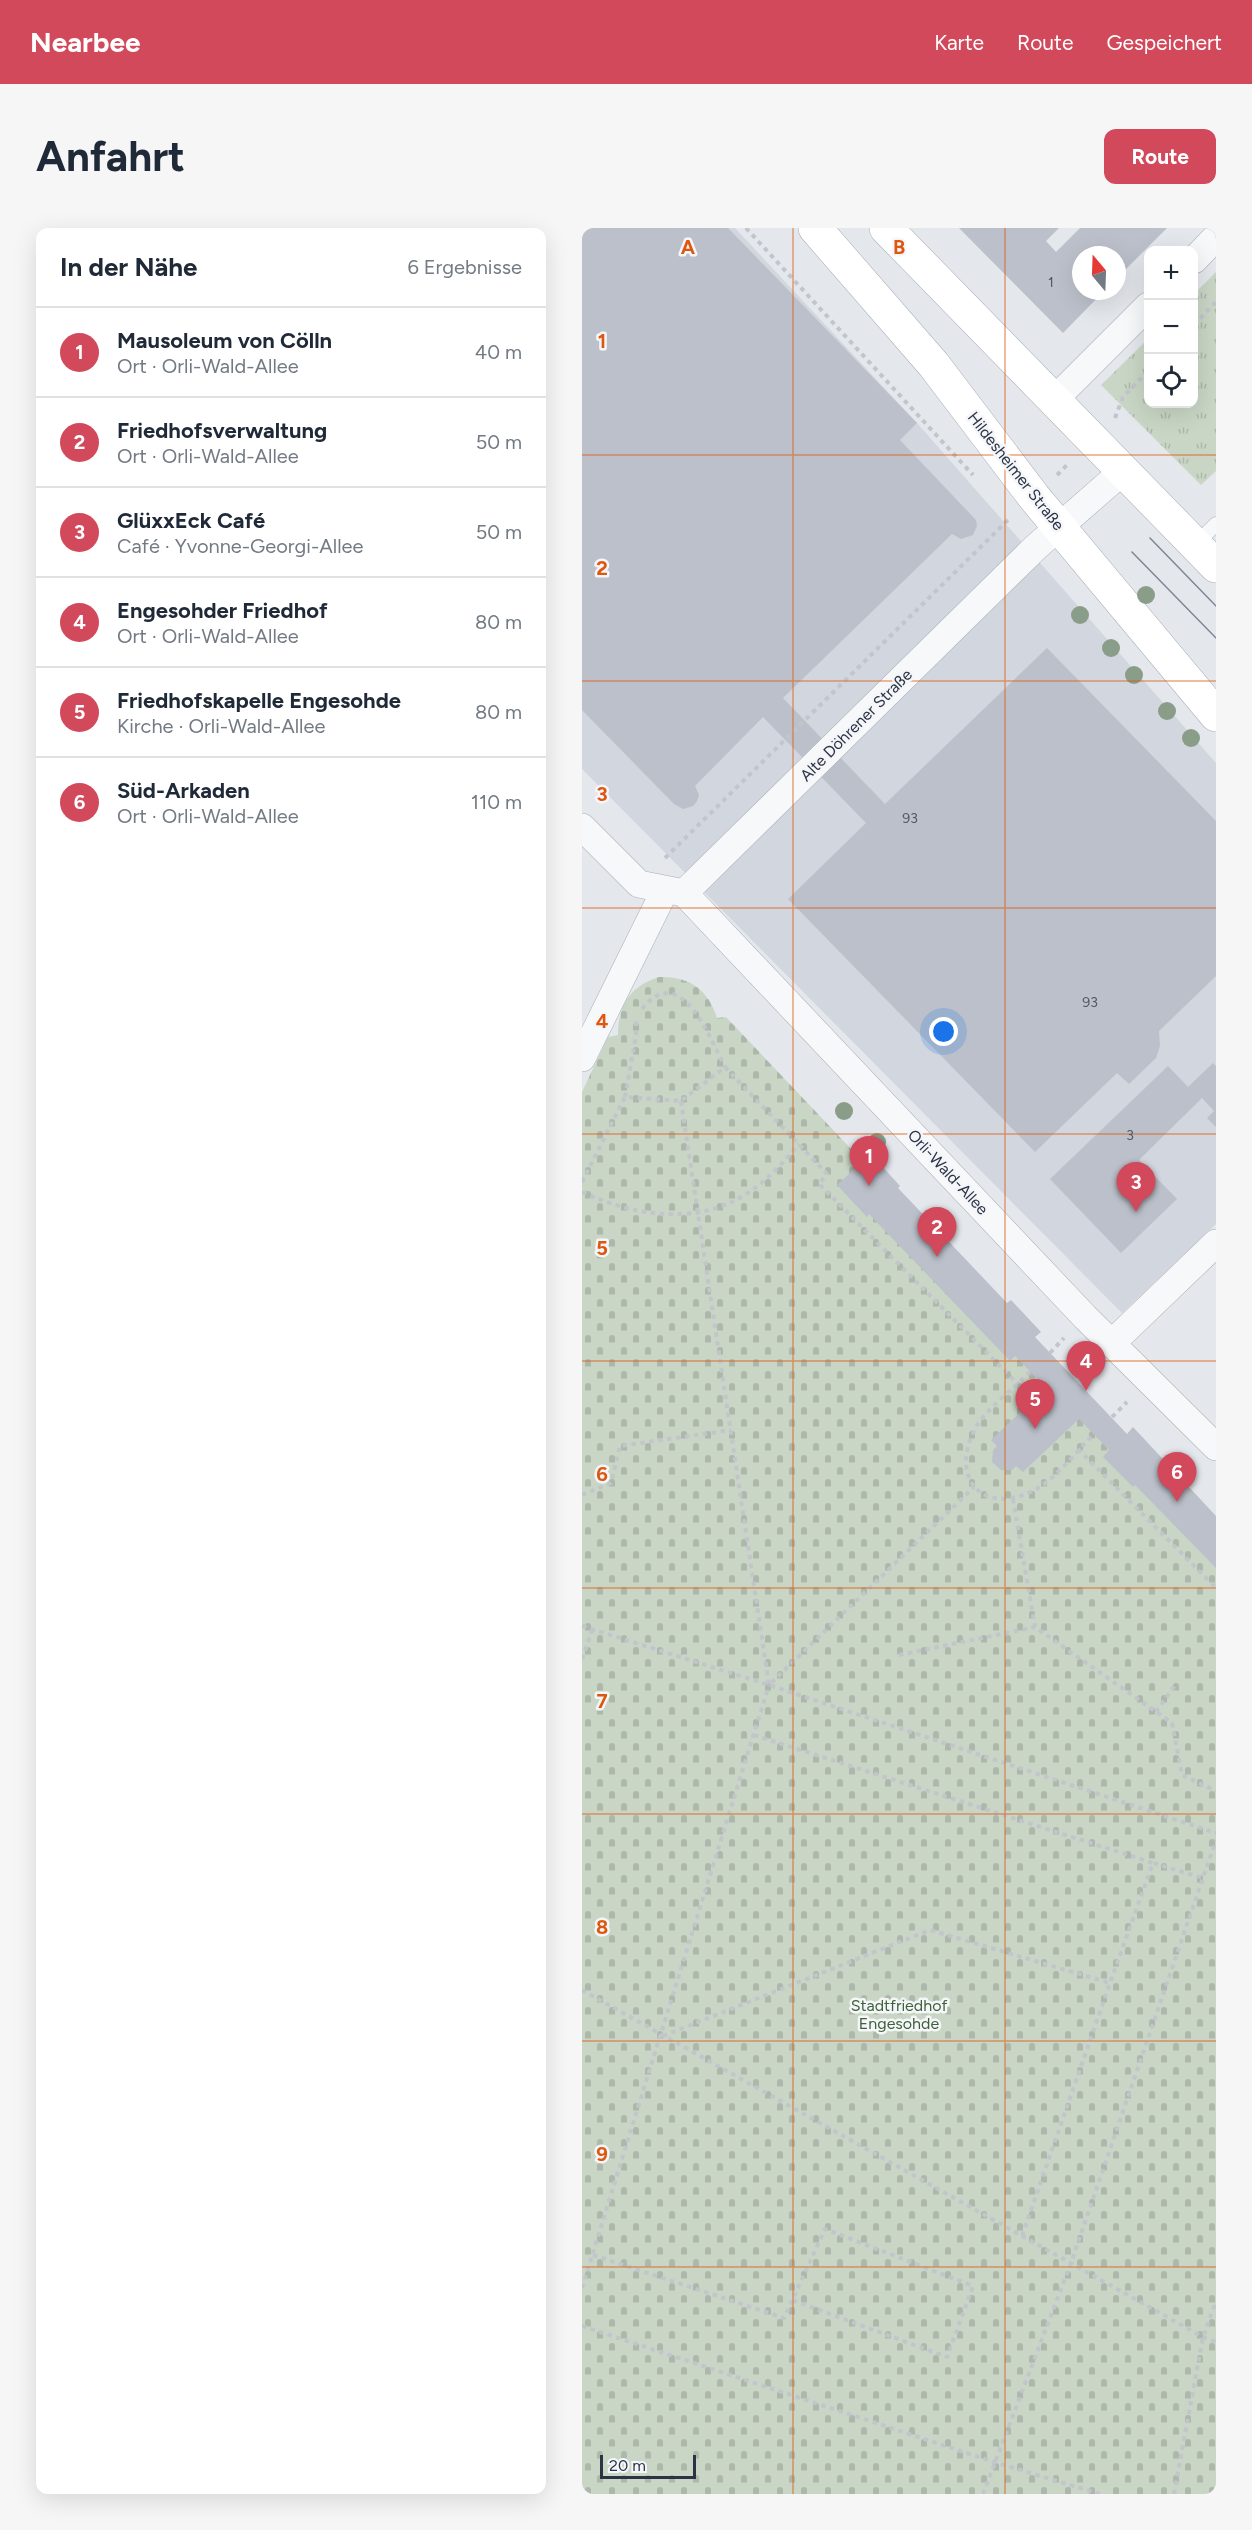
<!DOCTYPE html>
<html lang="de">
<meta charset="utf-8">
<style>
body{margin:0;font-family:Figtree,sans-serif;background:#f6f6f7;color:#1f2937}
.controls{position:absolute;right:18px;top:18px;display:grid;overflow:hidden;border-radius:12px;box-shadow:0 6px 24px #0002}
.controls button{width:54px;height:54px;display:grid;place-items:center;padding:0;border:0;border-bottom:2px solid #e0e1e3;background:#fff;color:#1f2937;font:30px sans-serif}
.compass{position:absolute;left:490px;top:18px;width:54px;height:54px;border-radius:50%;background:#fff;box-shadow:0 6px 24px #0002;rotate:341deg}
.scale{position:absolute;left:18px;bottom:15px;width:96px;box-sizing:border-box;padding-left:6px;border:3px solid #2b3445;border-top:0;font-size:16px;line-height:21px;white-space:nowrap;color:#2b3445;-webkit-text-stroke:4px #f4f6f9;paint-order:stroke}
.you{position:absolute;left:362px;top:804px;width:21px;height:21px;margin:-15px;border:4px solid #fff;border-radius:50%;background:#1a73e8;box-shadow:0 0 0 9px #1a73e833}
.badge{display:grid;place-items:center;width:39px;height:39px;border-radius:50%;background:#d1495b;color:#fff;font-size:20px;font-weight:700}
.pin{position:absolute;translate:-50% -50px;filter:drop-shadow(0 2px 3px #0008)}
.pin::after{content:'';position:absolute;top:32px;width:21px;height:18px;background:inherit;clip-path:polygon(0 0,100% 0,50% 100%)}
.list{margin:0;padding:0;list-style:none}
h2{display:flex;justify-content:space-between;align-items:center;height:78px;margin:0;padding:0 24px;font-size:26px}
h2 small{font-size:20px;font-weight:400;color:#747a83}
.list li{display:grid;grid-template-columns:39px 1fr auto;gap:18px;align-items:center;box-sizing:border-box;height:90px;padding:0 24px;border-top:2px solid #e0e1e3}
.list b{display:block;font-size:22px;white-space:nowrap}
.list p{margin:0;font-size:20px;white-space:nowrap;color:#747a83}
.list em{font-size:20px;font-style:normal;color:#747a83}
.icon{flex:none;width:33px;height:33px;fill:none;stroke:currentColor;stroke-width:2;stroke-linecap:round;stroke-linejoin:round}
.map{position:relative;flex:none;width:634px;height:2266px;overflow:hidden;border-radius:12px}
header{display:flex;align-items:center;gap:36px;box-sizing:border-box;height:84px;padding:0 30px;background:#d1495b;color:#fff}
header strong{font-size:28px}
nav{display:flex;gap:33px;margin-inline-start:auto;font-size:21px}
.intro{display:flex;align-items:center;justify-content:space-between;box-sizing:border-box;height:144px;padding:0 36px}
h1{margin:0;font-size:42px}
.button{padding:15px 27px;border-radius:12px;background:#d1495b;color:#fff;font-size:21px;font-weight:700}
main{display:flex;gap:36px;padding:0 36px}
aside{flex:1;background:#fff;border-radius:12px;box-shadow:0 6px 24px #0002}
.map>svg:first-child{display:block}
</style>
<header>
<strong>Nearbee</strong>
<nav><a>Karte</a><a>Route</a><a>Gespeichert</a></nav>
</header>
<div class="intro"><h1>Anfahrt</h1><a class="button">Route</a></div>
<main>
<aside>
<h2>In der Nähe<small>6 Ergebnisse</small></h2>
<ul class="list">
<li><span class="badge">1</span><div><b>Mausoleum von Cölln</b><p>Ort · Orli-Wald-Allee</p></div><em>40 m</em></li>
<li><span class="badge">2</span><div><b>Friedhofsverwaltung</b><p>Ort · Orli-Wald-Allee</p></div><em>50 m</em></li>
<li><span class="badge">3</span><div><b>GlüxxEck Café</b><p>Café · Yvonne-Georgi-Allee</p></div><em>50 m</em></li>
<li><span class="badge">4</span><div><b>Engesohder Friedhof</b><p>Ort · Orli-Wald-Allee</p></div><em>80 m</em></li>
<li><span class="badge">5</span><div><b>Friedhofskapelle Engesohde</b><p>Kirche · Orli-Wald-Allee</p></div><em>80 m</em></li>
<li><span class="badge">6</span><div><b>Süd-Arkaden</b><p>Ort · Orli-Wald-Allee</p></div><em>110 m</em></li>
</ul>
</aside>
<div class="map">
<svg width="634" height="2266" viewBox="0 0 634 2266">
<defs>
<pattern id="grass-tufts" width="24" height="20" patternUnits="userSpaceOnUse" patternTransform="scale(1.5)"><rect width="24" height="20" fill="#c9d6c5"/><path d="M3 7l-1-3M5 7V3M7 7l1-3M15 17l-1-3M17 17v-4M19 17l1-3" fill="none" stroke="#adb8ab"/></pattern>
<pattern id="cemetery-stones" width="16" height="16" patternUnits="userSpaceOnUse" patternTransform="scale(1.5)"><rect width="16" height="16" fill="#c9d6c5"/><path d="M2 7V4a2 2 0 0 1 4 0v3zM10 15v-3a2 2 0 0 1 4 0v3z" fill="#adb8ab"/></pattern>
</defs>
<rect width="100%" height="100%" fill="#e4e7ec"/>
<path fill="#d2d6de" d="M0,0H153L335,195L634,535V996L540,1085L0,541Z"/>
<path fill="url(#grass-tufts)" d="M634,44V243L619,257L519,157L566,111V176H612V66Z"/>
<path fill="url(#cemetery-stones)" d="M77,749C107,748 126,761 135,790L144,789L634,1306V2266H0V864L26,809L36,807C36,776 49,758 77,749Z"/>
<path fill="#bbc0ca" d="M0,0H146L335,195L318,212L394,292L395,298L391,307L379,311L370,306L201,470L303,576L465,420L634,593V748L577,803L578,818L574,830L547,856L535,845L453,924L206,671L284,595L181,489L113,558L117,567L115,573L111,578L101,581L92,576L0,482Z
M377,0H477L464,13L474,24L498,0H585L535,50V27H499V63H522L481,105Z
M631,835L634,838V899L625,890L632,883L620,870L557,932L595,971L539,1025L468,951L586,838L606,859Z
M289,926L318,958L316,960L425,1075L429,1072L459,1104L453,1109L545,1206L551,1199L634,1288V1340L553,1257L551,1259L521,1229L527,1222L497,1191L441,1244L434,1238L430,1242H419L410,1234L411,1222L415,1218L409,1212L464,1160L433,1128L428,1133L287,986L285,989L255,957Z"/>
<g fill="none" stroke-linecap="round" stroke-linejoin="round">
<g stroke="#a9aeb7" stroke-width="15">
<path id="service" d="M613,317L634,296"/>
</g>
<g stroke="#a9aeb7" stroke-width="28">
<path id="minor" d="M612,32L634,9
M472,172L566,78
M0,599L57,656L102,665L454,319L540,244
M102,665L503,1089L634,1219
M0,830L83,662
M530,1115L634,1015"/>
</g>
<g stroke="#a9aeb7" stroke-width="34">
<path id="secondary" d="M233,0L352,137L452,269L634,487
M304,0L634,338"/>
</g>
<path stroke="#c2c5cb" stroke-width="4" stroke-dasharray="4.5 4.5" stroke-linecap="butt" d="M164,0L391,247
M612,97L634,74
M533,190L541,169L566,143
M475,247L487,235
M83,630L428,290
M60,781C99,731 129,813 143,839
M43,869L54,808V793
M99,873L187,1457L392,1259
M0,954L43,869L99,873L143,839L245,946L237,956L436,1156
M0,964C62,992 131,1000 185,950C197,940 207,927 217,916
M468,1125L482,1110
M448,1144C434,1158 402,1184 394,1199C385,1216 380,1234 388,1252C401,1278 435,1273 456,1260C475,1249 496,1222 512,1206
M530,1189L545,1174
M496,1221L634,1360
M0,1267L29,1255L38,1218L149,1202
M431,1271L453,1399L590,1495L600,1547L634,1563
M0,1398L187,1457L634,1605
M317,1427L453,1399
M0,1431L10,1402
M574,1484L593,1457
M172,1507L571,1635
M0,1762L621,2109L634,2114
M81,1808L348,1702L528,1755L571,1635L621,1650
M440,2008L528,1755
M11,2027L202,2090L243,2001L391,2058L365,2129L210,2072
M0,2060L187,1457
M0,2098L412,2234L518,2266
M401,2266L489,2035L634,1612
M592,2266L621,2109L634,2073"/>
<use href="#service" stroke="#f7f8fa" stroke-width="14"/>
<use href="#minor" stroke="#f7f8fa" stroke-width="27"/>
<use href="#secondary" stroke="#fff" stroke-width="33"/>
<path stroke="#7d8696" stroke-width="1.5" d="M568,310L634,378
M550,324L634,410"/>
</g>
<g fill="#899d89">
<circle cx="564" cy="367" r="9"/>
<circle cx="498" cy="387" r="9"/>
<circle cx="529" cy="420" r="9"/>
<circle cx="552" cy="447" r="9"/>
<circle cx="585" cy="483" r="9"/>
<circle cx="609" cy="510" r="9"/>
<circle cx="262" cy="883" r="9"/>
<circle cx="295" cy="914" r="9"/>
</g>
<path fill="none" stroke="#df570f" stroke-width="1.5" stroke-opacity="0.55" d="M211,0V2266M423,0V2266M0,227H634M0,453H634M0,680H634M0,906H634M0,1133H634M0,1360H634M0,1586H634M0,1813H634M0,2039H634"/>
<g text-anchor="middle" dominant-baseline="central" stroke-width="5" stroke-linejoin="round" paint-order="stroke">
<g font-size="14" fill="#4f5766">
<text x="469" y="54">1</text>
<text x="328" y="590">93</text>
<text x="508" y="774">93</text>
<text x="548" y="907">3</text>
</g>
<g font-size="16" fill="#2b3445" stroke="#f4f6f9">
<text transform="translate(434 243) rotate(52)">Hildesheimer Straße</text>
<text transform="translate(274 497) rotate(-45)">Alte Döhrener Straße</text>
<text transform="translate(366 944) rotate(47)">Orli-Wald-Allee</text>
</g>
<g font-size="16" fill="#3f6138" stroke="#f4f6f9">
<text x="317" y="1777">Stadtfriedhof<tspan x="317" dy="18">Engesohde</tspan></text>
</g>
</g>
<g font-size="20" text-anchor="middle" font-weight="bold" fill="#df570f" stroke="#f4f6f9" stroke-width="5" stroke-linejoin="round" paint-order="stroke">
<text x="106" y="26">A</text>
<text x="317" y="26">B</text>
<text x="20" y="120">1</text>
<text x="20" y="347">2</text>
<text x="20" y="573">3</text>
<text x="20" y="800">4</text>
<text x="20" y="1027">5</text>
<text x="20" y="1253">6</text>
<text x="20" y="1480">7</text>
<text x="20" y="1706">8</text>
<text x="20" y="1933">9</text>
</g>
</svg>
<div class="controls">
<button>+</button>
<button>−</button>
<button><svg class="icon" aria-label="locate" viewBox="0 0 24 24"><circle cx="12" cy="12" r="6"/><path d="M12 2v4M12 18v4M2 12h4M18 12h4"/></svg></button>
</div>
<svg class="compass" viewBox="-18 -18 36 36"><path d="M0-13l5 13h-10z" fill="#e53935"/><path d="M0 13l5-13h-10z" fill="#747a83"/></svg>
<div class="scale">20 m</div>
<div class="you"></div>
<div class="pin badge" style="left:287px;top:958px">1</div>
<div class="pin badge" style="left:355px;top:1029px">2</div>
<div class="pin badge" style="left:554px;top:984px">3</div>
<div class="pin badge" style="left:504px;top:1163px">4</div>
<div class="pin badge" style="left:453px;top:1201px">5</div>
<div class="pin badge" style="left:595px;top:1274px">6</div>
</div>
</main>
